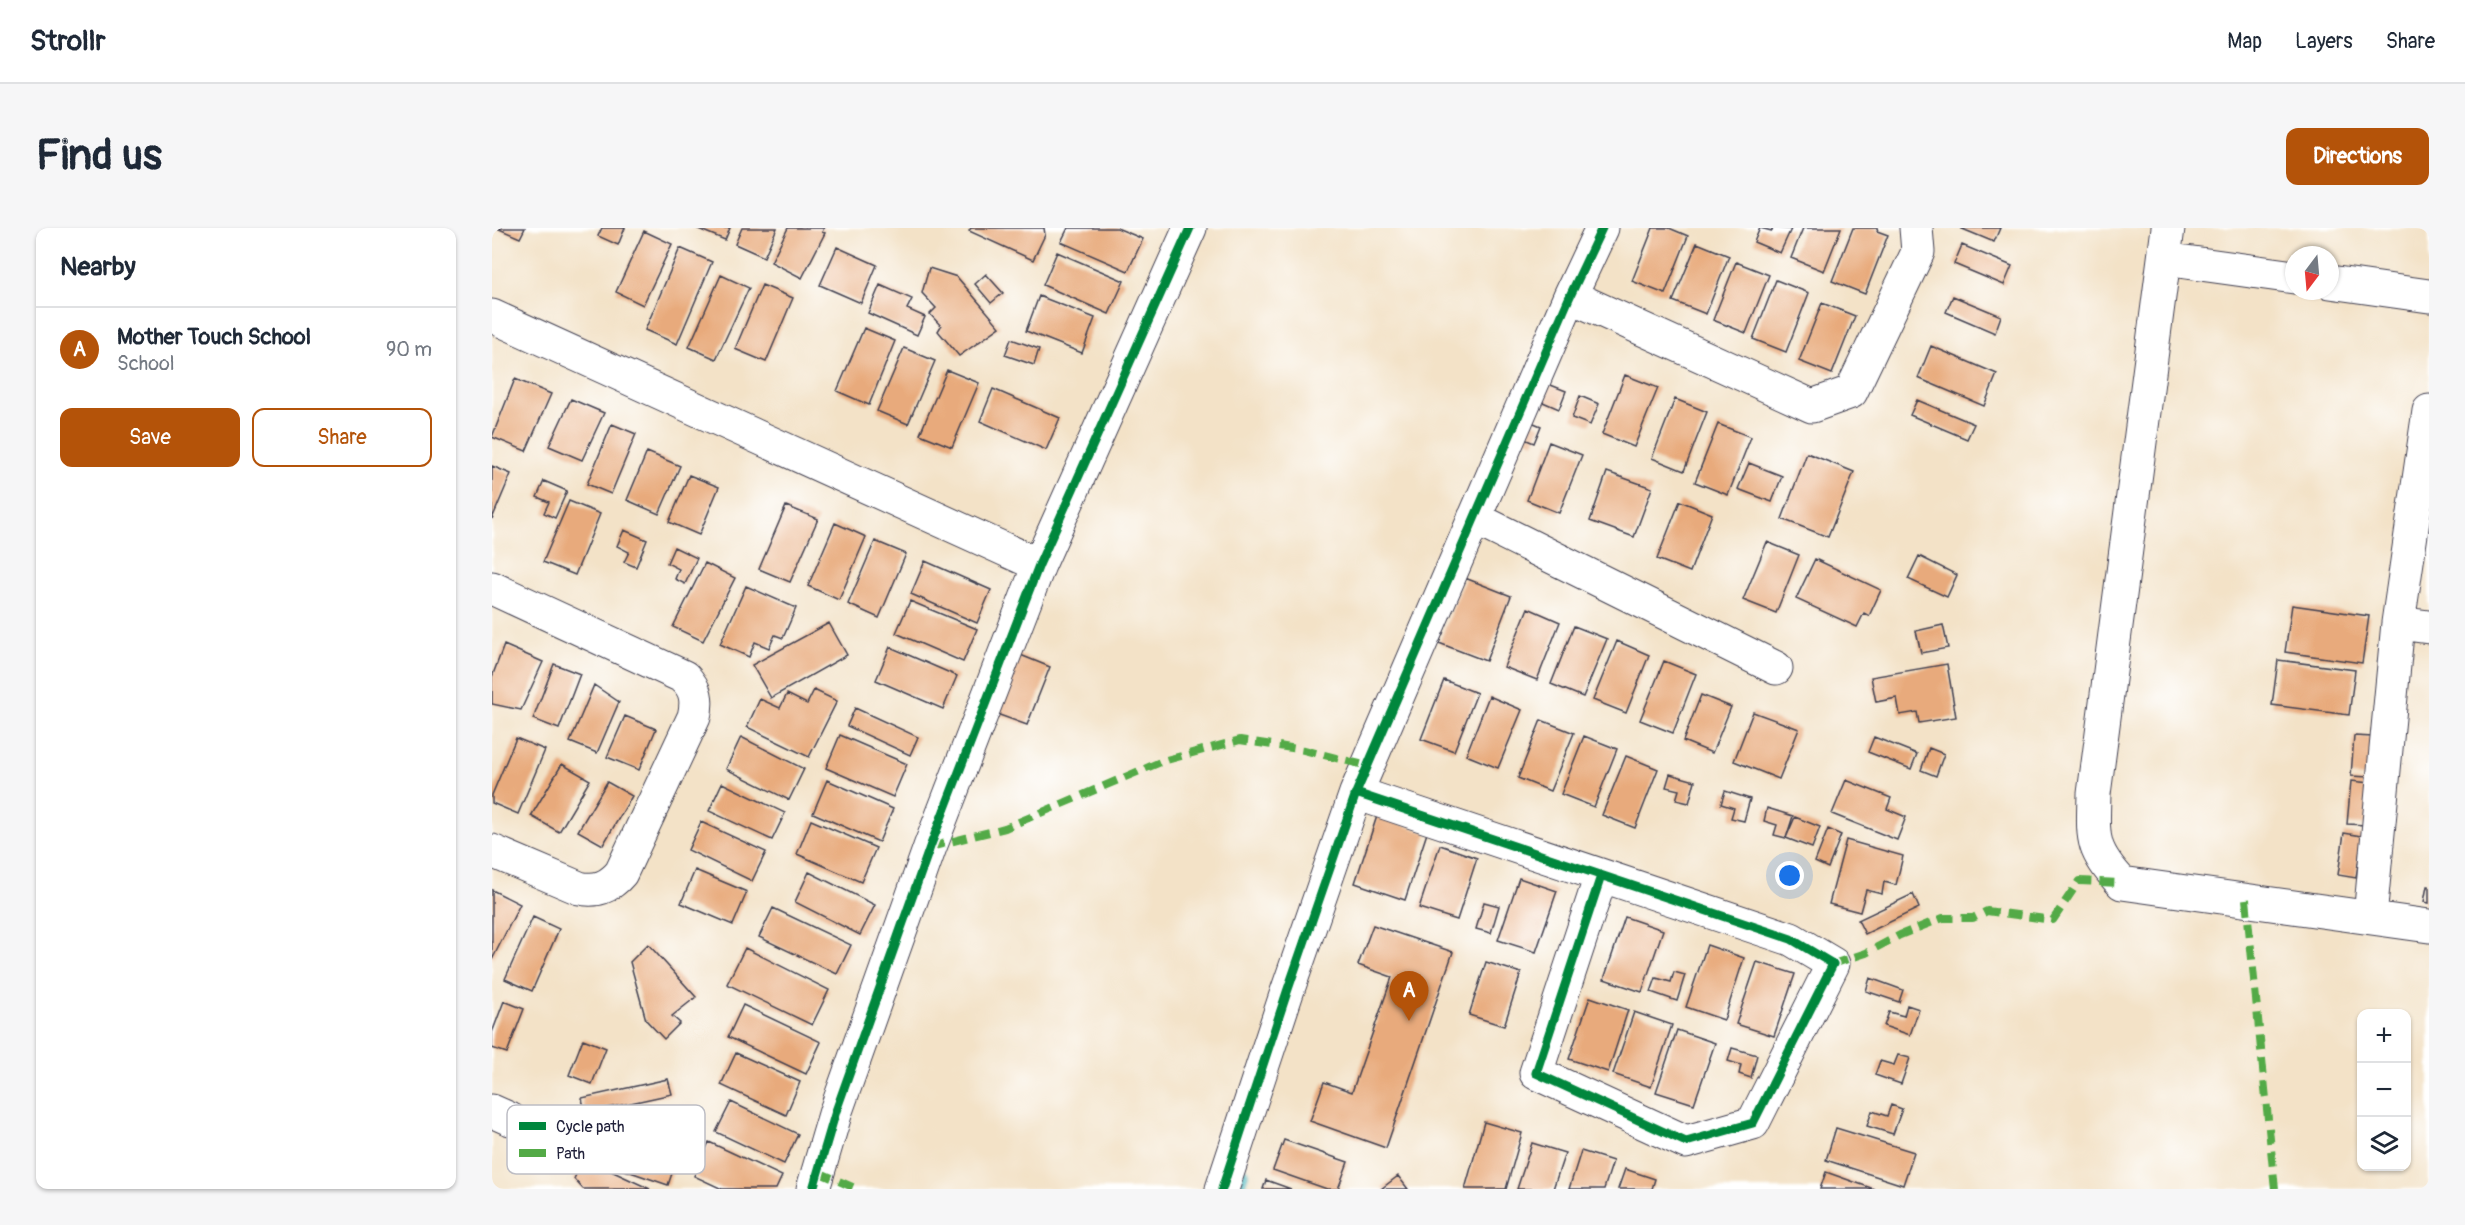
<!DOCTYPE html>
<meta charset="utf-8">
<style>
body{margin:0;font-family:Pangolin,sans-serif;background:#f6f6f7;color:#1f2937}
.controls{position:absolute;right:18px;bottom:18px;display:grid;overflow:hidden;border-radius:12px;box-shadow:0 2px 4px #0004}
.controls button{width:54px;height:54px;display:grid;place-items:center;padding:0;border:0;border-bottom:2px solid #e0e1e3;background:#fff;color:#1f2937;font:30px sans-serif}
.compass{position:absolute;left:1793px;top:18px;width:54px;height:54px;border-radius:50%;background:#fff;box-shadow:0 2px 4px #0004;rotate:196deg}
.you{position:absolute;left:1298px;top:648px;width:21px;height:21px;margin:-15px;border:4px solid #fff;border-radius:50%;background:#1a73e8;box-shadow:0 0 0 9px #1a73e833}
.badge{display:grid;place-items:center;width:39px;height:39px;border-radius:50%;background:#b45309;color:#fff;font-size:20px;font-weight:700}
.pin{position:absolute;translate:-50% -50px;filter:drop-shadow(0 2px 3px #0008)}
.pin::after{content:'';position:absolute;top:32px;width:21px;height:18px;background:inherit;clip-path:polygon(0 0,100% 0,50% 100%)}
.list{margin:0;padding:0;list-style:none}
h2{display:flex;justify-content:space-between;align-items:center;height:78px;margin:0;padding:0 24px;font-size:26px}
h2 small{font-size:20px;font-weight:400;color:#747a83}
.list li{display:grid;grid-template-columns:39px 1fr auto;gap:18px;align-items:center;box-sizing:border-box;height:84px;padding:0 24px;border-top:2px solid #e0e1e3}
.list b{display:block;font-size:22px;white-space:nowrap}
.list p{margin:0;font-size:20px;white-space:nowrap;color:#747a83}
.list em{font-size:20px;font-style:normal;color:#747a83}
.actions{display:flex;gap:12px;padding:18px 24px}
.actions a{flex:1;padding:14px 0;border:2px solid #b45309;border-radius:12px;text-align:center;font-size:21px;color:#b45309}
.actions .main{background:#b45309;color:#fff}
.icon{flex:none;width:33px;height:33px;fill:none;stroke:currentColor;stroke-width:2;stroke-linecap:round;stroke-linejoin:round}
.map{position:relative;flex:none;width:1937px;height:961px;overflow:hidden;border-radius:12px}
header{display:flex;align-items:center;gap:36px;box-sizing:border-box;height:84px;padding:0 30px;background:#fff;border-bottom:2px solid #e0e1e3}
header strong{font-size:28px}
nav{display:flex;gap:33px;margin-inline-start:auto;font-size:21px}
.intro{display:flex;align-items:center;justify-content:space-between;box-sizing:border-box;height:144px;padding:0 36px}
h1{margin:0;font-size:42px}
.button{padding:15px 27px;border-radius:12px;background:#b45309;color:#fff;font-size:21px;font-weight:700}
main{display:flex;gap:36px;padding:0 36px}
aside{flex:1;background:#fff;border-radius:12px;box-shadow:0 2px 4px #0004}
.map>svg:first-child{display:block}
</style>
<header>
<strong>Strollr</strong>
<nav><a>Map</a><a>Layers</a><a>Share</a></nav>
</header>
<div class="intro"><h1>Find us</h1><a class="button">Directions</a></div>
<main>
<aside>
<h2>Nearby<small></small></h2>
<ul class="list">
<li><span class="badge">A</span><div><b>Mother Touch School</b><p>School</p></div><em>90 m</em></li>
</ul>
<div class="actions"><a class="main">Save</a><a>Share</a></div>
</aside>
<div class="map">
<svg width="1937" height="961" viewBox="0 0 1937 961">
<rect width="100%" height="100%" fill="#fff"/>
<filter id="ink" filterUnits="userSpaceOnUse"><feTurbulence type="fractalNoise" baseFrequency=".0167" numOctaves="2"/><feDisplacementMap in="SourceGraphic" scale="12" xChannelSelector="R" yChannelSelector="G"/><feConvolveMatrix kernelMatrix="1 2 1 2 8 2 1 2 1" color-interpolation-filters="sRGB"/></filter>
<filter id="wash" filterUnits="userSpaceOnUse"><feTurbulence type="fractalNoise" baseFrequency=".008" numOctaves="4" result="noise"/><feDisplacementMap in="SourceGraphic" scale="24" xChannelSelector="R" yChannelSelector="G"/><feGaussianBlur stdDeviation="1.35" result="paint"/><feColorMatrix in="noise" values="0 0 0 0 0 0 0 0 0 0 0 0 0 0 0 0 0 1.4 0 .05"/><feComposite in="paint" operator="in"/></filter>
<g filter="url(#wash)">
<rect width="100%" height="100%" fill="#f3e2c7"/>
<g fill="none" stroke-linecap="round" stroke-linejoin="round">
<path stroke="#46b6bd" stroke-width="9" d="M748,961L753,944"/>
</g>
<g id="blocks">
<path fill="#e8aa7b" d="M5,0H33L28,10Z
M110,0H133L126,17L106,8Z
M204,0H238L233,12Z
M250,0H285L272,29L243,16Z
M296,0H332L330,4L333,5L310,50L279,34Z
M479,0H552L553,7L541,32L477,3Z
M576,0H625L651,11L636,43L569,14Z
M1161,0H1177L1196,8L1173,66L1140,53Z
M1268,0L1280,3L1281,0L1299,1L1288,25L1262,14Z
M1311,0H1349L1332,43L1299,30Z
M1361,0H1386L1385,3L1396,7L1373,66L1340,53Z
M1468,0H1508L1502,14Z
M152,3L180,16L151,77L124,64Z
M1205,15L1237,28L1214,86L1181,73Z
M1470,17L1520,38L1512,57L1462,36Z
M345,19L385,37L369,75L328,57Z
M188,20L220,34L185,116L153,102Z
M565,24L632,53L617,86L551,57Z
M1244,34L1277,47L1254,105L1221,92Z
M437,40L465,49L508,99L467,128L446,103L449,98L438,86L444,80L430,65Z
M494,46L511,65L499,75L483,56Z
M229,47L257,60L224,131L197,119Z
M1284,52L1317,65L1294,124L1261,111Z
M270,57L301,70L274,134L243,121Z
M388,57L420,71L415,81L433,89L425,107L376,85Z
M547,68L603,90L590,125L534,103Z
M1461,68L1509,88L1503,105L1454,84Z
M1330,75L1363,88L1340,146L1307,133Z
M372,100L403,113L377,177L345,163Z
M519,111L547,121L542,137L513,127Z
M1439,118L1505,146L1492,178L1426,150Z
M412,120L443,133L416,196L385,183Z
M455,142L487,155L460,219L428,206Z
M1133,147L1166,160L1142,219L1110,206Z
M23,151L59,166L34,223L0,209Z
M1051,154L1074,163L1067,181L1044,171Z
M501,161L568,190L554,222L488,193Z
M1088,168L1107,176L1098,197L1080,190Z
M79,171L112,185L90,232L57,218Z
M1183,171L1215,184L1192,243L1160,230Z
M1425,172L1482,196L1475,211L1418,187Z
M1037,193L1049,198L1042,215L1030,210Z
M120,196L144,206L119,266L95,256Z
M1226,196L1259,209L1236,267L1203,254Z
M1057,214L1090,227L1067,285L1035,272Z
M155,224L188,238L167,286L135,272Z
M1315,225L1362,244L1336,309L1290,291Z
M1257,235L1290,248L1280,274L1246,261Z
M0,238L19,246L0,291Z
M1115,244L1160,260L1142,309L1098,293Z
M197,247L227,259L207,307L177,294Z
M52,253L75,263L63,290L52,285L57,274L45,269Z
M77,273L108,286L83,347L51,334Z
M1188,273L1220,286L1198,344L1165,331Z
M294,278L326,291L298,354L267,341Z
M343,295L374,309L347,372L316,358Z
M132,302L155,312L144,339L132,334L137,324L125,318Z
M383,313L414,326L387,390L356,376Z
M1275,314L1307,327L1284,385L1251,372Z
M182,319L205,330L193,356L183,351L187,341L175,335Z
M1427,328L1465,347L1455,369L1416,351Z
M1323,331L1389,362L1377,388L1372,385L1365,399L1304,371Z
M433,333L499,362L485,395L419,366Z
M213,335L243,350L211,413L181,399Z
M973,350L1019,368L994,433L947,415Z
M254,358L304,380L291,410L283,407L277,420L263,414L257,429L228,416Z
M418,373L485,401L471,434L404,405Z
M1800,377L1877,388L1870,435L1793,424Z
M1036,380L1068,394L1045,452L1012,439Z
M337,395L355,427L279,470L260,437Z
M1451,397L1456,420L1429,425L1424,403Z
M1082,398L1115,411L1091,469L1059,456Z
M1125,413L1157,427L1134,485L1101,472Z
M12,417L51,434L29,482L0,476V449Z
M398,419L465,448L451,481L384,452Z
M526,426L558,439L535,497L502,485Z
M1786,432L1863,442L1857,487L1780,477Z
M1172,433L1204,446L1181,505L1148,492Z
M62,436L88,446L67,501L41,491Z
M1455,436L1464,489L1427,495L1425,484L1408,487L1405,470L1384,474L1379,449Z
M952,452L985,465L962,523L929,511Z
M102,457L127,474L105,525L78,514Z
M322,462L345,473L317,529L255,499L268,471L288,480L295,466L315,476Z
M1209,467L1239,479L1220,525L1191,513Z
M997,468L1030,482L1006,540L974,527Z
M363,480L426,509L418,527L355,498Z
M1261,484L1307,501L1287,551L1242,533Z
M133,488L164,501L147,542L115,529Z
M1049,492L1082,505L1058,563L1026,550Z
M348,507L415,536L401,569L334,540Z
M1092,508L1125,521L1102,579L1069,566Z
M1862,508L1881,509L1877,549L1859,548Z
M249,509L312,541L297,572L234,541Z
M1382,509L1425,526L1419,541L1376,524Z
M24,510L53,522L26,586L0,575V567Z
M1437,520L1452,526L1444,548L1429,542Z
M1134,528L1166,541L1143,600L1110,587Z
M70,536L98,552L67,604L39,588Z
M1178,546L1203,553L1197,575L1184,572L1187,562L1174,559Z
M335,552L401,581L387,614L321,585Z
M1354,552L1399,570L1395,581L1414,589L1405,612L1340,586Z
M1859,553L1878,555L1874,597L1855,596Z
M115,554L140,568L111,617L86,603Z
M230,555L293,585L280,612L217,583Z
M1233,563L1258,571L1252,593L1239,590L1242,580L1229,576Z
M1275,580L1301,588L1294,610L1282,607L1285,597L1272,593Z
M885,588L935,605L913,672L863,655Z
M1303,589L1328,599L1320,620L1294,610Z
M319,592L384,620L369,654L305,626Z
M209,594L274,624L260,653L196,622Z
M1336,601L1349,607L1336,640L1323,634Z
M1852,605L1870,608L1864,650L1846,647Z
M1354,612L1411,628L1404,657L1392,654L1390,666L1374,662L1368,684L1337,676Z
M948,617L985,630L965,692L927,680Z
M203,642L255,664L241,697L189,675Z
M317,644L383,677L368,707L303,674Z
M1027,650L1065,663L1044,724L1006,712Z
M1935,658H1937V675L1932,674Z
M0,662L28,676L0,732Z
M1421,666L1427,680L1373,706L1366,692Z
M992,674L1007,678L999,705L984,701Z
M281,680L359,717L345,746L267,709Z
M41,689L67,701L40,763L13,751Z
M1133,689L1171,702L1150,764L1112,751Z
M881,697L961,724L894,920L818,893L832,854L860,864L900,749L866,737Z
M156,716L204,769L180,788L188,795L172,811L154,792L138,734Z
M1215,717L1252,730L1232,792L1194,779Z
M253,720L337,762L320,797L235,756Z
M994,734L1029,745L1012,798L977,787Z
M1265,734L1303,746L1282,808L1244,796Z
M1182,744L1193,747L1185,773L1159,764L1164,750L1179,754Z
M1378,750L1411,762L1407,774L1374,763Z
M1098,769L1136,782L1116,844L1077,831Z
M12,773L32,781L15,825L0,820V805Z
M251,777L329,814L314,846L236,809Z
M1415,777L1427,781L1418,807L1392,798L1397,784L1412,788Z
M1142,784L1180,797L1159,859L1121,846Z
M1185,802L1223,815L1202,876L1164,864Z
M91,811L114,820L100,856L77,847Z
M1240,820L1265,827L1259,850L1247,846L1249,837L1236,833Z
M244,825L308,854L294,887L229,857Z
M1406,827L1418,830L1409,856L1383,847L1388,833L1402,837Z
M176,851L180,866L93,885L90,870Z
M239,874L306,906L292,936L224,904Z
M1399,877L1410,881L1401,906L1375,898L1380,883L1395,888Z
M992,894L1030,905L1014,961H973Z
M1344,900L1422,924L1411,957L1334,932Z
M132,909L186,928L176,957L121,938Z
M792,912L856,934L846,961H835L781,942Z
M217,914L290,948L284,961H230L202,948Z
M1040,915L1073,925L1061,961H1025Z
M1089,923L1121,933L1112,961H1077Z
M91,930L158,961H91L82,951Z
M1133,941L1163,951L1160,961H1126Z
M1334,944L1382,961H1328Z
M906,948L916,961H889Z
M774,952L799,961H771Z"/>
</g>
</g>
<g filter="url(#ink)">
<use href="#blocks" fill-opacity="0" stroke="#413f50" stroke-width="1.5"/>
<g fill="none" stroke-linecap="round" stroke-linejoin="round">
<g stroke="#413f50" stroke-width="35">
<path id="minor" d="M1676,0L1602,566C1601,610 1598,621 1630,655L1937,698
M1672,31L1802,49
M1838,54L1937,68
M1078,68L1320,178L1359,164L1426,24L1424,0
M0,88L547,337
M982,290L1284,440
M0,360L192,449C204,461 206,472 202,489L129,645C117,659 105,664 87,660L0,623
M1906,395L1937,399
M864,565L1299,711L1341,736L1261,895L1194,914L1044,845L1109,648
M1878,689L1906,395L1937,183
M0,883L18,891
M321,961L344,883L438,619L547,337L698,0
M730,961L795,764L864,565L1078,68L1110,0"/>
</g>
<use href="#minor" stroke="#fff" stroke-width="33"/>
<path stroke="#53aa46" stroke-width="8" stroke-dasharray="15 8" stroke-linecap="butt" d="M438,619L513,600L671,533L748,512L812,522L876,538
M1754,671L1783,961
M1341,736L1374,725L1408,707L1451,690H1481L1495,683L1561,692L1587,653L1630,655
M326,944L365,961"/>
<g stroke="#fff" stroke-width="13">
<path id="cycleway" d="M864,565L1299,711L1341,736L1261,895L1194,914L1044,845L1109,648
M321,961L344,883L438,619L547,337L698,0
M730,961L795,764L864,565L1078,68L1110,0"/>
</g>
<use href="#cycleway" stroke="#00873e" stroke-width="9"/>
</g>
</g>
<rect x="15" y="877" width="198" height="69" rx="9" fill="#fff" stroke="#bdbdc4" stroke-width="1.5"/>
<rect x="27" y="894" width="27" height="8" fill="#00873e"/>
<rect x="27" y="921" width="27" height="8" fill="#53aa46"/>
<g font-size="16" fill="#22223b">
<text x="64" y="904">Cycle path</text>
<text x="64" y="931">Path</text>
</g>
</svg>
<div class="controls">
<button>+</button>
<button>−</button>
<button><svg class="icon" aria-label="layers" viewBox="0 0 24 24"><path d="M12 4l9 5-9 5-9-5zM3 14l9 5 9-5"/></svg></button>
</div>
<svg class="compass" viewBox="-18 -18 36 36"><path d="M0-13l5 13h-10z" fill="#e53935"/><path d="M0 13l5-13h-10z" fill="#747a83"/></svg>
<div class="you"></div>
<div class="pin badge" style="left:917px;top:793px">A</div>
</div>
</main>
